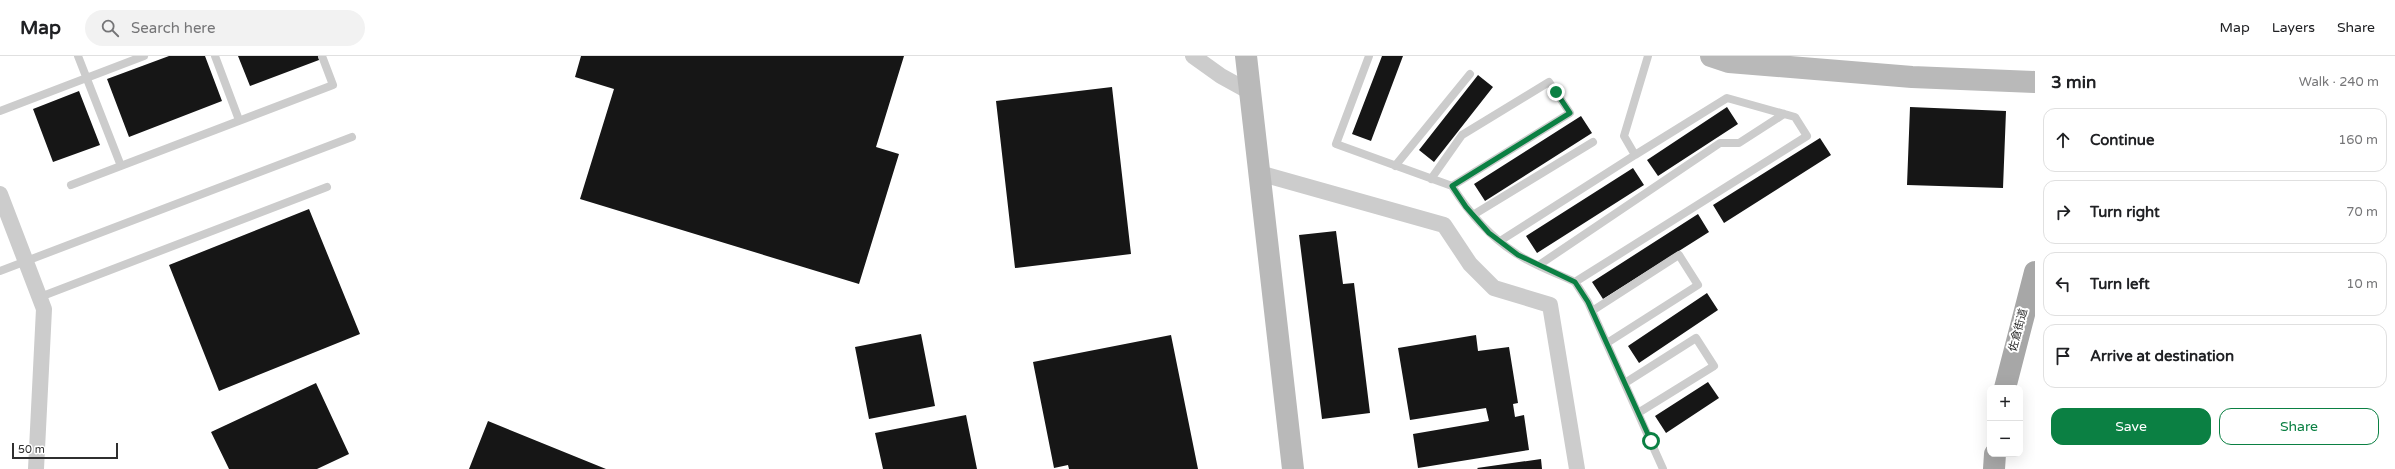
<!DOCTYPE html>
<meta charset="utf-8">
<style>
body{margin:0;font-family:"Varela Round","Noto Sans JP",sans-serif;background:#f2f2f2;color:#202124}
.controls{position:absolute;right:12px;bottom:12px;display:grid;overflow:hidden;border-radius:8px;box-shadow:0 4px 16px #0002}
.controls button{width:36px;height:36px;display:grid;place-items:center;padding:0;border:0;border-bottom:1px solid #e0e0e0;background:#fff;color:#202124;font:20px sans-serif}
.scale{position:absolute;left:12px;bottom:10px;width:106px;box-sizing:border-box;padding-left:4px;border:2px solid #2f2f2f;border-top:0;font-size:11px;line-height:14px;white-space:nowrap;color:#2f2f2f;-webkit-text-stroke:3px #fff;paint-order:stroke}
.stop{position:absolute;width:12px;height:12px;margin:-9px;border:3px solid #0b8043;border-radius:50%;background:#fff}
.stop.end{background:#0b8043;border-color:#fff;box-shadow:0 1px 4px #0008}
.list{margin:0;padding:0;list-style:none}
h2{display:flex;justify-content:space-between;align-items:center;height:52px;margin:0;padding:0 16px;font-size:17px}
h2 small{font-size:13px;font-weight:400;color:#757577}
.list li{display:grid;grid-template-columns:26px 1fr auto;gap:12px;align-items:center;box-sizing:border-box;height:64px;margin:0 8px 8px;padding:0 8px;border:1px solid #e0e0e0;border-radius:12px}
.list b{display:block;font-size:15px;white-space:nowrap}
.list em{font-size:13px;font-style:normal;color:#757577}
.actions{display:flex;gap:8px;padding:12px 16px}
.actions a{flex:1;padding:9px 0;border:1px solid #0b8043;border-radius:12px;text-align:center;font-size:14px;color:#0b8043}
.actions .main{background:#0b8043;color:#fff}
.icon{flex:none;width:22px;height:22px;fill:none;stroke:currentColor;stroke-width:2;stroke-linecap:round;stroke-linejoin:round}
.map{position:relative;flex:none;width:2035px;height:413px;overflow:hidden}
header{display:flex;align-items:center;gap:24px;box-sizing:border-box;height:56px;padding:0 20px;background:#fff;border-bottom:1px solid #e0e0e0}
header strong{font-size:19px}
nav{display:flex;gap:22px;margin-inline-start:auto;font-size:14px}
.search{width:280px;height:36px;background:#f2f2f2;display:flex;align-items:center;gap:10px;box-sizing:border-box;padding:0 14px;border-radius:22px;color:#757577;font-size:15px}
main{display:flex}
aside{flex:1;background:#fff}
.map>svg:first-child{display:block}
</style>
<header>
<strong>Map</strong>
<div class="search"><svg class="icon" aria-label="search" viewBox="0 0 24 24"><circle cx="10" cy="10" r="6"/><path d="M15 15l6 6"/></svg>Search here</div>
<nav><a>Map</a><a>Layers</a><a>Share</a></nav>
</header>
<main>
<div class="map">
<svg width="2035" height="413" viewBox="0 0 2035 413">
<rect width="100%" height="100%" fill="#fff"/>
<path fill="#161616" d="M169,0H205L222,45L129,81L107,23Z
M238,0H318L319,4L250,30Z
M581,0H904L876,91L899,98L859,228L580,143L614,33L575,21Z
M1382,0H1403L1371,85L1352,78Z
M1478,19L1493,31L1434,106L1419,94Z
M1112,31L1131,198L1015,212L996,45Z
M79,35L100,89L53,106L33,53Z
M1727,51L1738,68L1658,120L1647,104Z
M1910,51L2006,55L2003,132L1907,129Z
M1581,60L1592,77L1485,145L1474,128Z
M1820,82L1831,99L1724,167L1713,149Z
M1633,112L1644,129L1537,197L1526,180Z
M309,153L360,278L219,335L169,209Z
M1698,158L1709,176L1603,243L1592,226Z
M1336,175L1343,228L1354,227L1370,357L1322,363L1299,179Z
M1707,237L1718,254L1639,307L1628,290Z
M921,278L935,350L869,363L855,291Z
M1171,279L1198,413H1069L1068,409L1054,412L1033,306Z
M1476,279L1478,295L1509,291L1518,347L1513,348L1515,361L1524,359L1529,394L1418,412L1413,378L1489,365L1486,352L1410,364L1398,292Z
M1708,326L1719,342L1666,377L1655,360Z
M316,327L349,398L317,413H229L211,376Z
M966,359L977,413H883L875,377Z
M488,365L606,413H469Z
M1541,403L1542,413H1478L1477,412Z"/>
<g fill="none" stroke-linecap="round" stroke-linejoin="round">
<path stroke="#ccc" stroke-width="8" d="M78,0L121,110
M215,0L239,64
M1369,0L1336,88L1452,130
M0,55L144,0
M1395,110L1470,18
M1431,123L1462,79L1549,26L1570,57L1452,130C1469,157 1490,181 1517,198C1535,210 1556,217 1575,226L1807,80L1795,61L1727,42L1635,99L1624,80L1648,0
M71,129L333,29L322,0
M1473,159L1593,86
M1500,185L1635,99
M1539,209L1720,87H1739L1784,58
M0,215L352,81
M1575,226L1588,246L1663,413
M40,241L327,131
M1592,255L1679,199L1698,229L1607,287
M1625,327L1696,282L1714,310L1638,357"/>
<path stroke="#ccc" stroke-width="16" d="M1193,0L1221,20L1250,36
M1259,117L1444,169L1470,208L1494,232L1550,249L1577,413
M0,138L44,253L36,413"/>
<path stroke="#b9b9b9" stroke-width="22" d="M1246,0L1293,413
M1711,0L1729,6L1912,21L2035,26"/>
<path stroke="#a7a7a7" stroke-width="22" d="M2005,332L2035,216
M1994,413L1995,398"/>
</g>
<g fill="none" stroke-linecap="round" stroke-linejoin="round">
<path stroke="#0b8043" stroke-width="5" d="M1556,36L1570,57L1452,130L1466,151L1489,177L1518,199L1575,226L1588,246L1651,385"/>
</g>
<g text-anchor="middle" dominant-baseline="central" stroke-width="4" stroke-linejoin="round" paint-order="stroke">
<g font-size="11" fill="#2f2f2f" stroke="#fff">
<text transform="translate(2018 274) rotate(-75)">佐倉街道</text>
</g>
</g>
</svg>
<div class="controls">
<button>+</button>
<button>−</button>
</div>
<div class="scale">50 m</div>
<div class="stop" style="left:1651px;top:385px"></div>
<div class="stop end" style="left:1556px;top:36px"></div>
</div>
<aside>
<h2>3 min<small>Walk · 240 m</small></h2>
<ul class="list">
<li><svg class="icon" aria-label="ahead" viewBox="0 0 24 24"><path d="M12 20V5M6 11l6-6 6 6"/></svg><div><b>Continue</b></div><em>160 m</em></li>
<li><svg class="icon" aria-label="right" viewBox="0 0 24 24"><path d="M7 20v-9h11M14 6l5 5-5 5"/></svg><div><b>Turn right</b></div><em>70 m</em></li>
<li><svg class="icon" aria-label="left" viewBox="0 0 24 24"><path d="M17 20v-9H6M10 6l-5 5 5 5"/></svg><div><b>Turn left</b></div><em>10 m</em></li>
<li><svg class="icon" aria-label="arrive" viewBox="0 0 24 24"><path d="M6 21V4h12l-3 4 3 4H6"/></svg><div><b>Arrive at destination</b></div></li>
</ul>
<div class="actions"><a class="main">Save</a><a>Share</a></div>
</aside>
</main>
